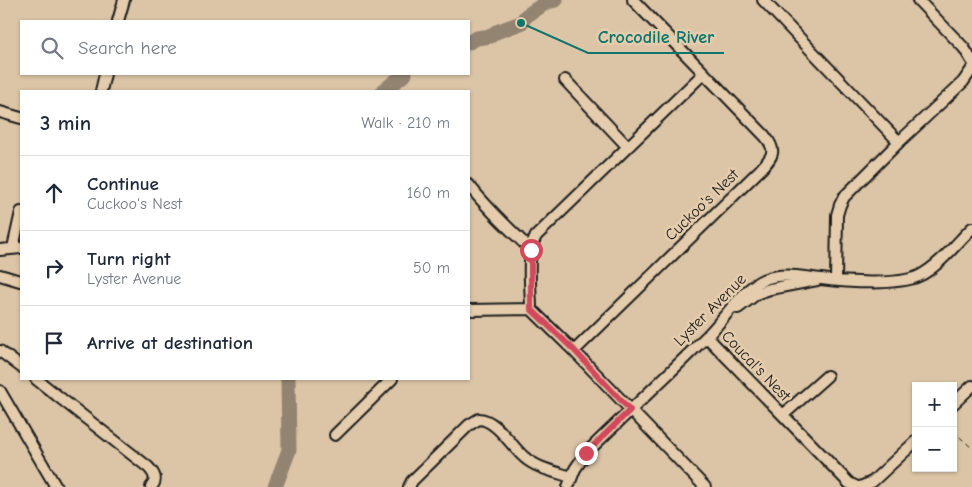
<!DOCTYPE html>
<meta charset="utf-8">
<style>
body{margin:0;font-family:"Comic Neue",sans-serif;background:#f6f6f7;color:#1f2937}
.controls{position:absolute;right:15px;bottom:15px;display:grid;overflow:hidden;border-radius:0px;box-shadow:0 1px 4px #0004}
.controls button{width:45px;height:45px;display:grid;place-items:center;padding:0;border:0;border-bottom:1px solid #e0e1e3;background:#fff;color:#1f2937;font:25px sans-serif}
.stop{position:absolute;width:15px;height:15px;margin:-11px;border:4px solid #d1495b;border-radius:50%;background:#fff}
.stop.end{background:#d1495b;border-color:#fff;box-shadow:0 1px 5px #0008}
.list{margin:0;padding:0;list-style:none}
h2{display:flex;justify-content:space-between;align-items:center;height:65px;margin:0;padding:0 20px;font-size:21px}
h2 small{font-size:16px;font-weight:400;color:#747a83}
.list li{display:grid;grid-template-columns:32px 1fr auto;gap:15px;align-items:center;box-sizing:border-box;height:75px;padding:0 20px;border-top:1px solid #e0e1e3}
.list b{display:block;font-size:19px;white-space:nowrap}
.list p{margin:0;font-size:16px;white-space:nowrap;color:#747a83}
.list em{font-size:16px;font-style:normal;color:#747a83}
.icon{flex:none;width:28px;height:28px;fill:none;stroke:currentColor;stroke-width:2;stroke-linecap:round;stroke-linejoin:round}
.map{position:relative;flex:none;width:972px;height:487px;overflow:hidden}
.search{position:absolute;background:#fff;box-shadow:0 1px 4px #0004;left:20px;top:20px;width:450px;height:55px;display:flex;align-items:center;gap:12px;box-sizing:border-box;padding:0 18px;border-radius:0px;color:#747a83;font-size:19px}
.panel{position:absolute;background:#fff;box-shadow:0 1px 4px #0004;left:20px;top:90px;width:450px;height:290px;border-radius:0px}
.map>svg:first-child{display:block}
</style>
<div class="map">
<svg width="972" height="487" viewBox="0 0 972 487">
<rect width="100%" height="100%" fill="#dcc5a6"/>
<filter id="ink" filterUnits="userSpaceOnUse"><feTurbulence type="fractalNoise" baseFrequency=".02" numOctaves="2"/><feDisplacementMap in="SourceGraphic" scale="10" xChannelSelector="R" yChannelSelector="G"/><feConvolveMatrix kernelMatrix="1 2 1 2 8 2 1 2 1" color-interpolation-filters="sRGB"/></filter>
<g filter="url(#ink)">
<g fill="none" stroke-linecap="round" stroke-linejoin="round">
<path stroke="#938472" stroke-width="15" d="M469,42L477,38L491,36L496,32L521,23L526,16L547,2L556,0
M383,91L405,74
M275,487L289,450L288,379"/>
<g stroke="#1c1c1c" stroke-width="14">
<path id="minor" d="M763,0L899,142
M918,0L964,48L972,61
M118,21L124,0
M703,74L536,236C526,254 531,288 531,309L574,351L705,487
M565,80L627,146
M101,91L105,74
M0,112L21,118
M469,185C486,208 510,229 531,250
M13,248L21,212
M0,250L21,248
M0,275L20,281
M836,281L837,215L840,205L844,197L899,142L963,82L972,69
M738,308L758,293L770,289L817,280
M469,310L531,309
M707,337L849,483L857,487
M0,351L21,367
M574,351L761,169C773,156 777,151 765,136L633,0
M36,379L148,467C154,473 158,480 151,487
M0,391L56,487
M953,404L972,386
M783,415L827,376
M335,435L392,379
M409,487L412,481L469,425L479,419C497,420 511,446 524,457C536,468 556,472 571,477
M568,487L575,469L586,453C626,414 667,376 706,337C722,322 745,286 765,279C784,272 802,277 821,279C845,282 897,286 919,276C938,267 957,243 972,228
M860,487L872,482L916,441"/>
</g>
<path stroke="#1c1c1c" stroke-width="1" stroke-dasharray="5 4" stroke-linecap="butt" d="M953,431L972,448"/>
<use href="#minor" stroke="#e4ccac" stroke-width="10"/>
</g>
</g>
<g fill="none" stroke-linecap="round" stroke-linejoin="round" filter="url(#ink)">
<path stroke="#d1495b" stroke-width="6" d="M531,250V309L574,350L630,410L586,453"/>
</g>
<g text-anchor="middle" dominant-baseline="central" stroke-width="5" stroke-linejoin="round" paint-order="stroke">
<g font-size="16" fill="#1c1c1c" stroke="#e4ccac">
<text transform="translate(702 205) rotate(-44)">Cuckoo's Nest</text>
<text transform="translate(710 310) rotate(-45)">Lyster Avenue</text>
<text transform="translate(756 366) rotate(46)">Coucal's Nest</text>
</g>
</g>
<path fill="none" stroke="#0f766e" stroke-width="2" d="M521 23L588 53H724"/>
<circle fill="#0f766e" stroke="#e4ccac" stroke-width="2" cx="521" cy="23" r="5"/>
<g font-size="18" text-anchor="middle" font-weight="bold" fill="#0f766e" stroke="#e4ccac" stroke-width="5" stroke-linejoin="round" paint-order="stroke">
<text x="656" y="43">Crocodile River</text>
</g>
</svg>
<div class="controls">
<button>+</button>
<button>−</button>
</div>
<div class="stop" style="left:531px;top:250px"></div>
<div class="stop end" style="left:586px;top:453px"></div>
<div class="search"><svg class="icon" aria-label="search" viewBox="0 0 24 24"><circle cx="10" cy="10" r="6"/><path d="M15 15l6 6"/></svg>Search here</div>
<section class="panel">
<h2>3 min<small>Walk · 210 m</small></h2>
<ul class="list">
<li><svg class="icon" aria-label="ahead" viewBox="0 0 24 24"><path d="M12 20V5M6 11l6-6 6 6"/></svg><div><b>Continue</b><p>Cuckoo's Nest</p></div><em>160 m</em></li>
<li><svg class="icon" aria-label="right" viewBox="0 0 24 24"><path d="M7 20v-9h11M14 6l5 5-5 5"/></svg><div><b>Turn right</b><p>Lyster Avenue</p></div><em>50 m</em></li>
<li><svg class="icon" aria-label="arrive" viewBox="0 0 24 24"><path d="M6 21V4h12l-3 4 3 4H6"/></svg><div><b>Arrive at destination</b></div></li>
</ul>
</section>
</div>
